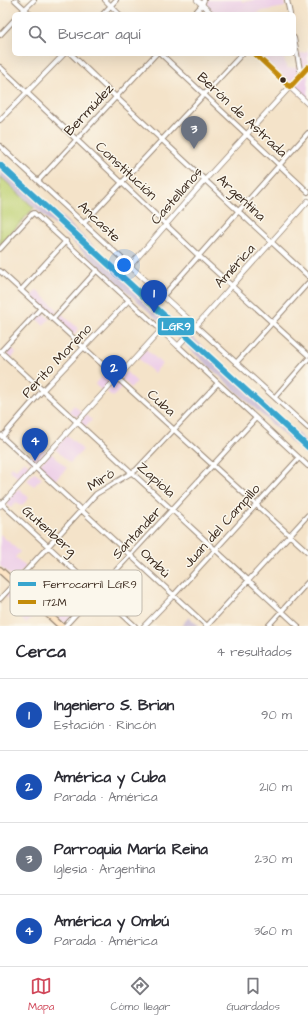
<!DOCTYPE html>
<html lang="es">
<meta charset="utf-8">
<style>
body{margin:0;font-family:"Architects Daughter",sans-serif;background:#f2f2f3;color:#2b2b33}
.you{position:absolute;left:124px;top:265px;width:14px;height:14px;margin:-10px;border:3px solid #fff;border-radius:50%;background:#1a73e8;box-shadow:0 0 0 6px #1a73e833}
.badge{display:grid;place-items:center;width:26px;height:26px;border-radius:50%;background:#d1495b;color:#fff;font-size:13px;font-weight:700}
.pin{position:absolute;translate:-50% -33px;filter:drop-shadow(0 1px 2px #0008)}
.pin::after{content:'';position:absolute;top:21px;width:14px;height:12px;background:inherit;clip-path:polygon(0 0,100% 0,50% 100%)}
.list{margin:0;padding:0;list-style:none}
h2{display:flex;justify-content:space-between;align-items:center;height:52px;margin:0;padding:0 16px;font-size:17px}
h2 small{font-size:13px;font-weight:400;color:#7c7c81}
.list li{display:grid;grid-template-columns:26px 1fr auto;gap:12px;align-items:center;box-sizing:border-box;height:72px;padding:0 16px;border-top:1px solid #e1e1e2}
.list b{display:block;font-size:15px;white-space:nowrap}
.list p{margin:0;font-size:13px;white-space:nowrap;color:#7c7c81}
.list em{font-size:13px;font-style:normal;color:#7c7c81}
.icon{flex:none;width:22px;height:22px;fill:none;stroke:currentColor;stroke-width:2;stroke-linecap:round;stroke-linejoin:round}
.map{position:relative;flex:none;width:308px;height:626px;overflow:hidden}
.search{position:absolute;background:#fff;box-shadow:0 4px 16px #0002;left:12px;right:12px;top:12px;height:44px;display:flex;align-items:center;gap:10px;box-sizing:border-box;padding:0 14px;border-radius:6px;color:#7c7c81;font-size:15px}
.sheet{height:340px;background:#fff}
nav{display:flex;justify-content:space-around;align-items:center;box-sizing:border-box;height:56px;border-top:1px solid #e1e1e2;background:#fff;font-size:11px;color:#7c7c81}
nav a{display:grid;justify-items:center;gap:2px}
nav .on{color:#d1495b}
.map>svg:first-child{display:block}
</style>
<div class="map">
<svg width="308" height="626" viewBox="0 0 308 626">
<rect width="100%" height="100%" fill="#fbf7ec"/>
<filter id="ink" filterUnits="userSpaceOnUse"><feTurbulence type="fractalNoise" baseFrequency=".025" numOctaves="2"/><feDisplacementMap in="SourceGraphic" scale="8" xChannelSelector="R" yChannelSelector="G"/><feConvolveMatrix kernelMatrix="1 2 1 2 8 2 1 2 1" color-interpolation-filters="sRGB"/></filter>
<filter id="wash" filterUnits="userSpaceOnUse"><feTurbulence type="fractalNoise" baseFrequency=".012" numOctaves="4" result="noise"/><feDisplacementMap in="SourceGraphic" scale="16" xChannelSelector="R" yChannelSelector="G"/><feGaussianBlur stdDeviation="0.9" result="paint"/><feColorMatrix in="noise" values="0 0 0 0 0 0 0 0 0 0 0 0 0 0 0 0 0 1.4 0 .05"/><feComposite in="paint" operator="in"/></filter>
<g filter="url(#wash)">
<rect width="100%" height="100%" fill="#f4e3c9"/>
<path fill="#eed0e8" d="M207,0H242V2L255,0H285V7L258,12L259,14H215L208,7Z
M308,49V64L304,68L302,67L298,54L307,52Z
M257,54H281L288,68L298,67L299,74L292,82H288Z
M308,70V102L293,88V85Z
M37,290L58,310L55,314H50L31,296Z
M42,312L50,319L43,325L35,317L39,313Z
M61,313L79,329L74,335L57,320L58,316Z
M9,345L16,353L11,359L5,352V349Z
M146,349L162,364L154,373L138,358Z
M107,371L112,376L113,379L102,391L95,384Z
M126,372L137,382L131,388L121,378Z
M116,382H119L123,386L113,397L107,392Z
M74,405L82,413L76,417L69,411Z
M86,415L92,420L85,427L80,423V421Z
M67,435L83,450L70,463L55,449Z
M34,441L46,452L36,463H32L28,459L34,453L28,448Z
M51,453L67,468L53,482L39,469L38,466Z
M24,461L29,465L30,469L20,480L9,469L12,466L16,469Z
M34,472L36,473L42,478L34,486L27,480Z
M19,488L29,498L21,506L16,502L11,508L6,504V501Z
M0,534L20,552L15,557L26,567L16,577H13L0,566Z
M25,574L31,580L36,575L40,579L44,575L68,598L62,604L73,615L66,622H63L21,583L20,580Z
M14,589L16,590L35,614L26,623L18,616L21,613L11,604L12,602L5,596L11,590Z"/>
<path fill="#ccbed4" d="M0,160L308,443V457L0,176Z
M189,617L199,626H181Z"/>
<path fill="#c0d274" stroke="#7e7e49" d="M0,176L34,208L0,245Z"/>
</g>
<g filter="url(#ink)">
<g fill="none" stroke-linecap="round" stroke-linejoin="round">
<g stroke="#988674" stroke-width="6">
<path id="minor" d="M15,0L30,14
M105,0L119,14
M287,0L290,14
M20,14L34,0
M103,14L116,0
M194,14L202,5L204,0
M0,35L14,20
M294,38L301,75
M71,54L116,97L308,276
M161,54L308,192
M0,67L199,256L308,355
M0,120L64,54
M0,146L130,266
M38,181L156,54
M84,223L242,54
M0,249L32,214L34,213L161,330
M0,271L308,552
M21,290L66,241
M163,296L308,133
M53,319L97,270
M196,326L308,428
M178,346L308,466
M0,351L298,626
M0,352L41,308
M236,363L308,283
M275,397L308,359
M0,435L207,626
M2,437L43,390L129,300
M0,502L135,626
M0,599L96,494L136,470L218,383
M65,626L256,418
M144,626L173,596L299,458
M207,626L308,515
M268,626L308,582"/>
</g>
<g stroke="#988674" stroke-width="6">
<path id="tertiary" d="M197,0L212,14
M255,54L308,104
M196,326L130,266L205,180L308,67
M0,506L161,330L178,346L308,201"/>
</g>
<g stroke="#988674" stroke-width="8">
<path id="secondary" d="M0,570L61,626"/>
</g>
<use href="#minor" stroke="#fff" stroke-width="4"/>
<use href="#tertiary" stroke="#fff" stroke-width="4.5"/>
<use href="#secondary" stroke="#fde5c5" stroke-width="5.5"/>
<g stroke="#fbf7ec" stroke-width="8">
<path id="bus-1" d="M255,54L290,87L308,67"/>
</g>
<use href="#bus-1" stroke="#c48c09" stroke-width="5"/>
<g stroke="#fbf7ec" stroke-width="9">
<path id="rail-1" d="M0,165L308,447"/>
</g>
<use href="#rail-1" stroke="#38a5ce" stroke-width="6"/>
</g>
</g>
<circle fill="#3b2a1e" stroke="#fbf7ec" stroke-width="1.5" cx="283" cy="80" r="3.5"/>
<g text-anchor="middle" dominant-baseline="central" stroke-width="3" stroke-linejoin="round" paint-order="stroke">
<g font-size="14" fill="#3b2a1e" stroke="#fbf7ec">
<text transform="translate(89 110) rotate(-47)">Bermúdez</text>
<text transform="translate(242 115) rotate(43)">Berón de Astrada</text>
<text transform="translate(126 171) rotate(43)">Constitución</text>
<text transform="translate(177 196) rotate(-49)">Castellanos</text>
<text transform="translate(241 198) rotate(43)">Argentina</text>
<text transform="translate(99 222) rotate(43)">Ancaste</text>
<text transform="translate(235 266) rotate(-48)">América</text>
<text transform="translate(57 361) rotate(-47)">Perito Moreno</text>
<text transform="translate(161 403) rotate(42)">Cuba</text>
<text transform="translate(101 480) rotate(-33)">Miró</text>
<text transform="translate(156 480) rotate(42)">Zapiola</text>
<text transform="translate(222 526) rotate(-48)">Juan del Campillo</text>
<text transform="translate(49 531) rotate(42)">Gutenberg</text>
<text transform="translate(137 533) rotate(-47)">Santander</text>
<text transform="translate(155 563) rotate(44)">Ombú</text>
</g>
</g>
<rect x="10" y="570" width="132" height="46" rx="6" fill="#fbf7ec" stroke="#c1baae" stroke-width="1"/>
<rect x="18" y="582" width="18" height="4" fill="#38a5ce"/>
<rect x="18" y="600" width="18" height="4" fill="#c48c09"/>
<g font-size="11" fill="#3b2a1e">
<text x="43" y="588">Ferrocarril LGR9</text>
<text x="43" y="606">172M</text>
</g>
<rect stroke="#fbf7ec" stroke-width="1.5" x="157" y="317" width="38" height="19" rx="4" fill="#38a5ce"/>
<g font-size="11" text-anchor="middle" font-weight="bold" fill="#fff">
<text x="176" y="330">LGR9</text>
</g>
</svg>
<div class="you"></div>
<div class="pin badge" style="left:154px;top:313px;background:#1a4fb4">1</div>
<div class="pin badge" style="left:114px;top:388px;background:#1a4fb4">2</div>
<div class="pin badge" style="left:194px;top:149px;background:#6b7280">3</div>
<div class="pin badge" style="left:35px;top:461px;background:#1a4fb4">4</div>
<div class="search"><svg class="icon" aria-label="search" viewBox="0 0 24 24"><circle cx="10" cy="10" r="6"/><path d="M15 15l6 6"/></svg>Buscar aquí</div>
</div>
<section class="sheet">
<h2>Cerca<small>4 resultados</small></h2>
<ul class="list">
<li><span class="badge" style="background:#1a4fb4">1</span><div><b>Ingeniero S. Brian</b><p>Estación · Rincón</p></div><em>90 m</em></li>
<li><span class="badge" style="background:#1a4fb4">2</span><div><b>América y Cuba</b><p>Parada · América</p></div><em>210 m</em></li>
<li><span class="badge" style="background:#6b7280">3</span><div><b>Parroquia María Reina</b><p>Iglesia · Argentina</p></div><em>230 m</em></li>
<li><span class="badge" style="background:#1a4fb4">4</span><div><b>América y Ombú</b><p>Parada · América</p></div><em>360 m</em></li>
</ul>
</section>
<nav>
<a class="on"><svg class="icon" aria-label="map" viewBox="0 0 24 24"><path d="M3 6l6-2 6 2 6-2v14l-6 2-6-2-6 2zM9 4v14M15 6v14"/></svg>Mapa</a>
<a><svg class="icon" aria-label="directions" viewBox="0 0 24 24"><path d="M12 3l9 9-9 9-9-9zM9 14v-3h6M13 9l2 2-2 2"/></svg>Cómo llegar</a>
<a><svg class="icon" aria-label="saved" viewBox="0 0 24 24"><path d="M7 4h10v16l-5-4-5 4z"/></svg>Guardados</a>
</nav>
